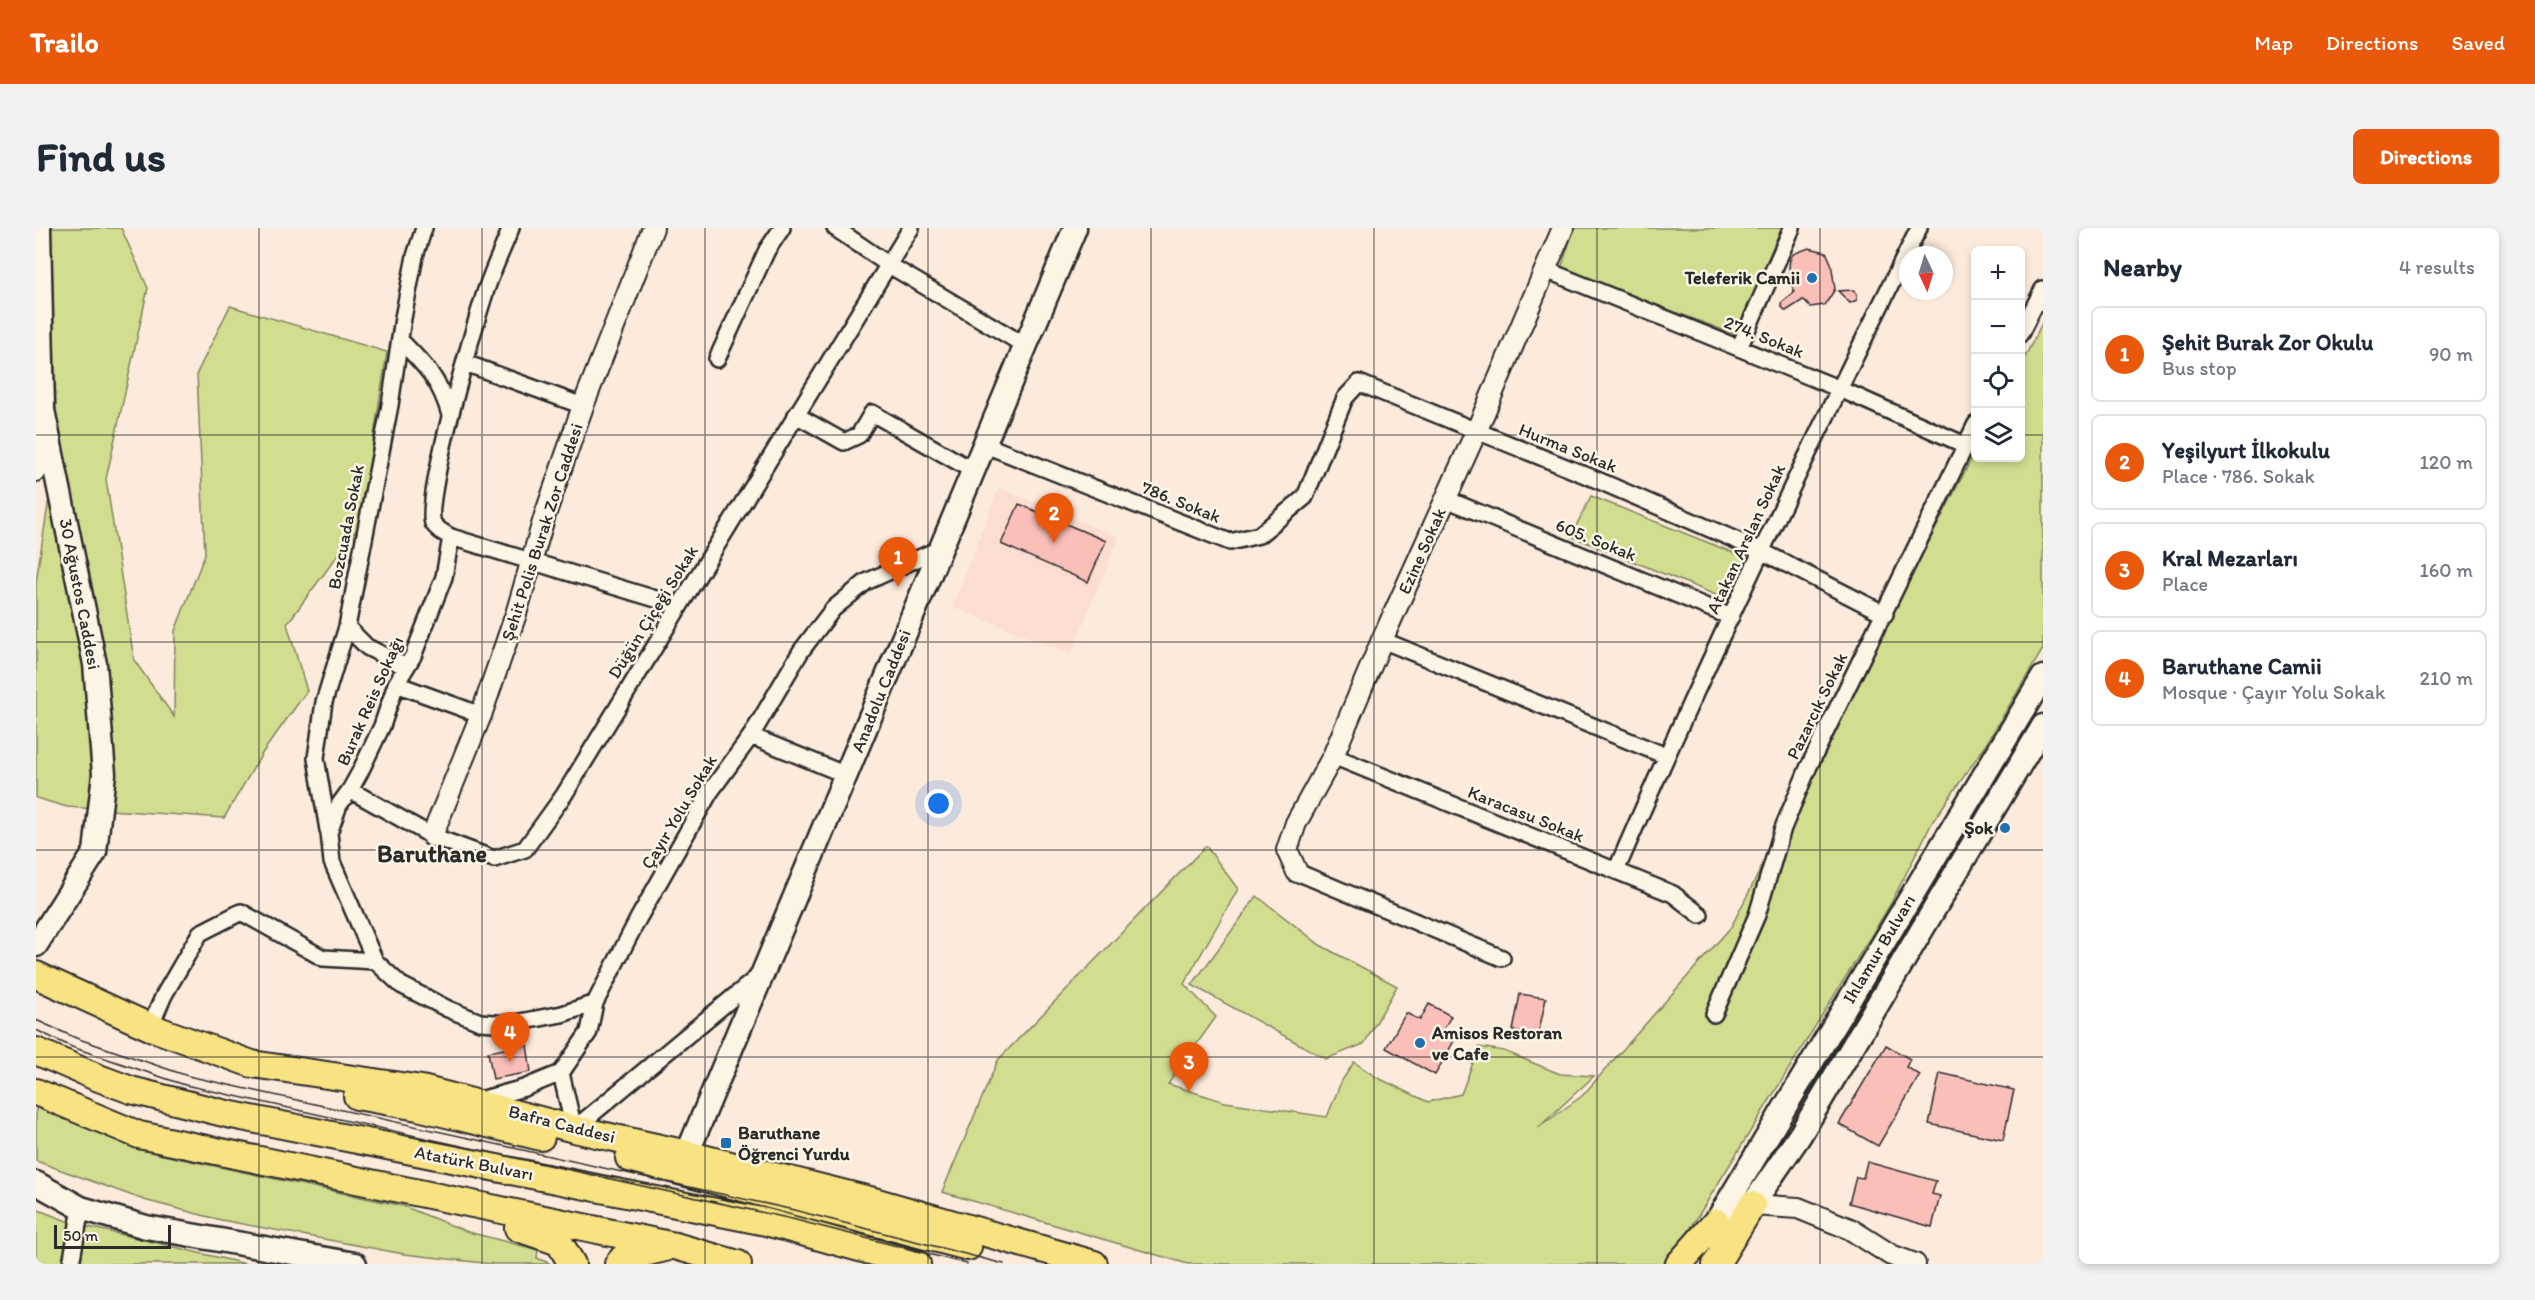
<!DOCTYPE html>
<meta charset="utf-8">
<style>
body{margin:0;font-family:Itim,sans-serif;background:#f2f2f3;color:#1f2937}
.controls{position:absolute;right:18px;top:18px;display:grid;overflow:hidden;border-radius:9px;box-shadow:0 3px 9px #0003}
.controls button{width:54px;height:54px;display:grid;place-items:center;padding:0;border:0;border-bottom:2px solid #e0e1e3;background:#fff;color:#1f2937;font:30px sans-serif}
.compass{position:absolute;left:1863px;top:18px;width:54px;height:54px;border-radius:50%;background:#fff;box-shadow:0 3px 9px #0003;rotate:176deg}
.scale{position:absolute;left:18px;bottom:15px;width:117px;box-sizing:border-box;padding-left:6px;border:3px solid #2b2b2b;border-top:0;font-size:16px;line-height:21px;white-space:nowrap;color:#2b2b2b;-webkit-text-stroke:4px #fcf5e5;paint-order:stroke}
.you{position:absolute;left:903px;top:576px;width:21px;height:21px;margin:-15px;border:4px solid #fff;border-radius:50%;background:#1a73e8;box-shadow:0 0 0 9px #1a73e833}
.badge{display:grid;place-items:center;width:39px;height:39px;border-radius:50%;background:#ea580c;color:#fff;font-size:20px;font-weight:700}
.pin{position:absolute;translate:-50% -50px;filter:drop-shadow(0 2px 3px #0008)}
.pin::after{content:'';position:absolute;top:32px;width:21px;height:18px;background:inherit;clip-path:polygon(0 0,100% 0,50% 100%)}
.list{margin:0;padding:0;list-style:none}
h2{display:flex;justify-content:space-between;align-items:center;height:78px;margin:0;padding:0 24px;font-size:26px}
h2 small{font-size:20px;font-weight:400;color:#747a83}
.list li{display:grid;grid-template-columns:39px 1fr auto;gap:18px;align-items:center;box-sizing:border-box;height:96px;margin:0 12px 12px;padding:0 12px;border:2px solid #e0e1e3;border-radius:9px}
.list b{display:block;font-size:22px;white-space:nowrap}
.list p{margin:0;font-size:20px;white-space:nowrap;color:#747a83}
.list em{font-size:20px;font-style:normal;color:#747a83}
.icon{flex:none;width:33px;height:33px;fill:none;stroke:currentColor;stroke-width:2;stroke-linecap:round;stroke-linejoin:round}
.map{position:relative;flex:none;width:2007px;height:1036px;overflow:hidden;border-radius:9px}
header{display:flex;align-items:center;gap:36px;box-sizing:border-box;height:84px;padding:0 30px;background:#ea580c;color:#fff}
header strong{font-size:28px}
nav{display:flex;gap:33px;margin-inline-start:auto;font-size:21px}
.intro{display:flex;align-items:center;justify-content:space-between;box-sizing:border-box;height:144px;padding:0 36px}
h1{margin:0;font-size:42px}
.button{padding:15px 27px;border-radius:9px;background:#ea580c;color:#fff;font-size:21px;font-weight:700}
main{display:flex;gap:36px;padding:0 36px}
aside{flex:1;background:#fff;border-radius:9px;box-shadow:0 3px 9px #0003}
.map>svg:first-child{display:block}
</style>
<header>
<strong>Trailo</strong>
<nav><a>Map</a><a>Directions</a><a>Saved</a></nav>
</header>
<div class="intro"><h1>Find us</h1><a class="button">Directions</a></div>
<main>
<div class="map">
<svg width="2007" height="1036" viewBox="0 0 2007 1036">
<rect width="100%" height="100%" fill="#fceadc"/>
<filter id="ink" filterUnits="userSpaceOnUse"><feTurbulence type="fractalNoise" baseFrequency=".0167" numOctaves="2"/><feDisplacementMap in="SourceGraphic" scale="12" xChannelSelector="R" yChannelSelector="G"/><feConvolveMatrix kernelMatrix="1 2 1 2 8 2 1 2 1" color-interpolation-filters="sRGB"/></filter>
<g filter="url(#ink)">
<path fill="#fcddd2" d="M963,260L1083,309L1035,426L916,379Z"/>
<path fill="#d2dd90" stroke="#7e845e" stroke-width="1.5" d="M15,0H85L112,60L70,251L98,432L138,489L139,403L169,326L161,145L194,78L351,124L324,297L251,396L271,463L227,524L188,590L31,579L0,570V354L21,219Z
M1538,0H1745L1700,107L1525,41Z
M2007,93V421L1949,518L1897,593L1854,677L1643,1019L1626,1036H1152L906,964L962,832L1170,618L1202,661L1148,756L1180,789L1132,856L1189,874L1291,889L1305,854L1318,834L1340,849L1392,874L1425,866L1443,819L1468,823L1524,846L1558,848L1502,900L1546,868L1695,699L1939,224L1940,230H1984L1985,137Z
M1555,268L1708,329L1692,372L1535,308Z
M1221,668L1284,717L1361,758L1328,816L1290,831L1156,757Z
M0,879L122,926L367,978L432,1004L502,1022L501,1030L515,1036H457L368,1026L185,992L108,972L0,933Z
M0,981L36,995L210,1036H0Z"/>
<path fill="#fbbfba" stroke="#2b2b2b" stroke-width="1.5" d="M1773,20L1790,24L1795,35L1799,61L1789,77L1774,79L1767,72L1750,83L1746,79L1745,75L1758,65L1753,39L1754,32L1757,26Z
M1818,62L1821,66V72L1814,75L1802,63Z
M983,276L1070,313L1052,354L965,316Z
M1484,766L1510,770L1502,808L1477,803Z
M1393,776L1415,788L1406,804L1419,811L1399,847L1350,820L1370,785L1384,792Z
M491,817L495,844L457,851L452,824Z
M1850,817L1874,831L1870,839L1884,847L1842,918L1803,896Z
M1904,845L1978,862L1967,912L1893,896Z
M1831,934L1900,953L1896,966L1904,968L1896,999L1813,975L1820,949L1827,950Z"/>
<g fill="none" stroke-linecap="round" stroke-linejoin="round">
<g stroke="#2b2b2b" stroke-width="20">
<path id="minor" d="M475,0C467,20 458,39 451,59C440,91 387,273 397,295C401,302 408,305 415,309L408,349L377,428L360,456L346,498L324,544L314,562L303,577L293,605L296,634L339,733L365,757L412,781L444,794L473,796L526,786L559,775
M799,0L853,37L990,118
M1510,42L1804,161L1929,217
M1984,106L2007,61
M364,112C389,138 404,151 414,187
M1703,120L1756,0
M681,131L731,22L746,0
M429,135L547,178
M760,187L808,214L823,207L836,185L936,242
M947,216L1194,314L1223,307L1269,269L1309,170L1323,155L1559,251L1725,323L1849,386
M1410,271L1695,389
M415,309L643,378
M311,399L331,419L368,438
M1346,412L1630,528
M360,456L445,487
M715,508L810,547
M1297,528L1637,666L1664,687
M314,562L396,608L458,631L489,621L528,567L875,0
M292,602L280,530L288,474L311,399L354,177L367,90L379,28L388,0
M1580,643C1674,425 1777,212 1883,0
M1261,644L1466,730
M1678,786L1721,687L1747,600L1773,538L1940,196
M114,799L128,767L164,705L205,684L287,730L339,733
M525,845L538,901
M440,873L488,860L525,845L553,804L559,775L602,691L674,564L715,508L765,423L797,381L830,354L903,321
M538,901L724,747
M35,1036L45,980"/>
</g>
<g stroke="#2b2b2b" stroke-width="24">
<path id="tertiary" d="M0,243L6,193
M396,608L445,487L480,386L509,287L547,178L617,0
M1261,644L1251,622L1260,595L1297,528L1346,412L1440,204L1527,0
M1716,977L1762,980L1814,1001L1855,1027L1879,1036"/>
</g>
<g stroke="#2b2b2b" stroke-width="27">
<path id="secondary" d="M0,717L59,624L68,546L59,436L7,182L3,0
M651,926L1039,0
M0,955L45,980L110,999L319,1036
M1716,977L1764,907L2007,498
M1680,994L2007,449"/>
</g>
<g stroke="#2b2b2b" stroke-width="30">
<path id="primary" d="M0,747L114,799L216,836L386,861L538,901L651,926L834,972L1058,1036
M0,823L60,849L95,862L191,886L730,994L881,1036
M0,864L103,907L639,1018L702,1036
M321,868L382,879L505,909
M593,930L932,1019
M482,1000L523,1014L536,1036
M582,1036L587,1030L629,1020
M1643,1036L1680,994
M1680,1036L1716,977"/>
</g>
<use href="#minor" stroke="#fcf5e5" stroke-width="15"/>
<use href="#tertiary" stroke="#fcf5e5" stroke-width="20"/>
<use href="#secondary" stroke="#fcf5e5" stroke-width="22"/>
<use href="#primary" stroke="#f8e281" stroke-width="26"/>
<path stroke="#2b2b2b" stroke-width="1.5" d="M0,792L40,810L152,848L758,982L968,1036
M0,802L36,819L149,857L756,991L931,1036"/>
</g>
</g>
<path fill="none" stroke="#2b2b2b" stroke-width="1.5" stroke-opacity="0.55" d="M223,0V1036M446,0V1036M669,0V1036M892,0V1036M1115,0V1036M1338,0V1036M1561,0V1036M1784,0V1036M0,207H1940M1984,207H2007M0,414H2007M0,622H2007M0,829H2007"/>
<g fill="#1f6fb2" stroke="#fcf5e5" stroke-width="2">
<circle cx="1776" cy="50" r="6"/>
<circle cx="1969" cy="600" r="6"/>
<circle cx="1384" cy="815" r="6"/>
<rect x="684" y="909" width="12" height="12" rx="3"/>
</g>
<g text-anchor="middle" dominant-baseline="central" stroke-width="5" stroke-linejoin="round" paint-order="stroke">
<g font-size="18" font-weight="bold" fill="#2b2b2b" stroke="#fcf5e5" text-anchor="end">
<text x="1764" y="50">Teleferik Camii</text>
<text x="1957" y="600">Şok</text>
<text x="1396" y="805" text-anchor="start">Amisos Restoran<tspan x="1396" dy="21">ve Cafe</tspan></text>
<text x="702" y="905" text-anchor="start">Baruthane<tspan x="702" dy="21">Öğrenci Yurdu</tspan></text>
</g>
<g font-size="18" fill="#2b2b2b" stroke="#fcf5e5">
<text transform="translate(1728 109) rotate(22)">274. Sokak</text>
<text transform="translate(1532 220) rotate(22)">Hurma Sokak</text>
<text transform="translate(1145 274) rotate(22)">786. Sokak</text>
<text transform="translate(310 299) rotate(-79)">Bozcuada Sokak</text>
<text transform="translate(506 304) rotate(-72)">Şehit Polis Burak Zor Caddesi</text>
<text transform="translate(1710 311) rotate(-65)">Atakan Arslan Sokak</text>
<text transform="translate(1560 312) rotate(22)">605. Sokak</text>
<text transform="translate(1386 323) rotate(-66)">Ezine Sokak</text>
<text transform="translate(44 366) rotate(79)">30 Ağustos Caddesi</text>
<text transform="translate(617 384) rotate(-58)">Düğün Çiçeği Sokak</text>
<text transform="translate(845 463) rotate(-68)">Anadolu Caddesi</text>
<text transform="translate(334 473) rotate(-66)">Burak Reis Sokağı</text>
<text transform="translate(1781 478) rotate(-64)">Pazarcık Sokak</text>
<text transform="translate(643 584) rotate(-59)">Çayır Yolu Sokak</text>
<text transform="translate(1490 586) rotate(22)">Karacasu Sokak</text>
<text transform="translate(1843 721) rotate(-59)">Ihlamur Bulvarı</text>
<text transform="translate(526 896) rotate(14)">Bafra Caddesi</text>
<text transform="translate(438 935) rotate(11)">Atatürk Bulvarı</text>
</g>
<g font-size="24" font-weight="bold" fill="#2b2b2b" stroke="#fcf5e5">
<text x="396" y="625">Baruthane</text>
</g>
</g>
</svg>
<div class="controls">
<button>+</button>
<button>−</button>
<button><svg class="icon" aria-label="locate" viewBox="0 0 24 24"><circle cx="12" cy="12" r="6"/><path d="M12 2v4M12 18v4M2 12h4M18 12h4"/></svg></button>
<button><svg class="icon" aria-label="layers" viewBox="0 0 24 24"><path d="M12 4l9 5-9 5-9-5zM3 14l9 5 9-5"/></svg></button>
</div>
<svg class="compass" viewBox="-18 -18 36 36"><path d="M0-13l5 13h-10z" fill="#e53935"/><path d="M0 13l5-13h-10z" fill="#747a83"/></svg>
<div class="scale">50 m</div>
<div class="you"></div>
<div class="pin badge" style="left:862px;top:359px">1</div>
<div class="pin badge" style="left:1018px;top:315px">2</div>
<div class="pin badge" style="left:1153px;top:864px">3</div>
<div class="pin badge" style="left:474px;top:834px">4</div>
</div>
<aside>
<h2>Nearby<small>4 results</small></h2>
<ul class="list">
<li><span class="badge">1</span><div><b>Şehit Burak Zor Okulu</b><p>Bus stop</p></div><em>90 m</em></li>
<li><span class="badge">2</span><div><b>Yeşilyurt İlkokulu</b><p>Place · 786. Sokak</p></div><em>120 m</em></li>
<li><span class="badge">3</span><div><b>Kral Mezarları</b><p>Place</p></div><em>160 m</em></li>
<li><span class="badge">4</span><div><b>Baruthane Camii</b><p>Mosque · Çayır Yolu Sokak</p></div><em>210 m</em></li>
</ul>
</aside>
</main>
